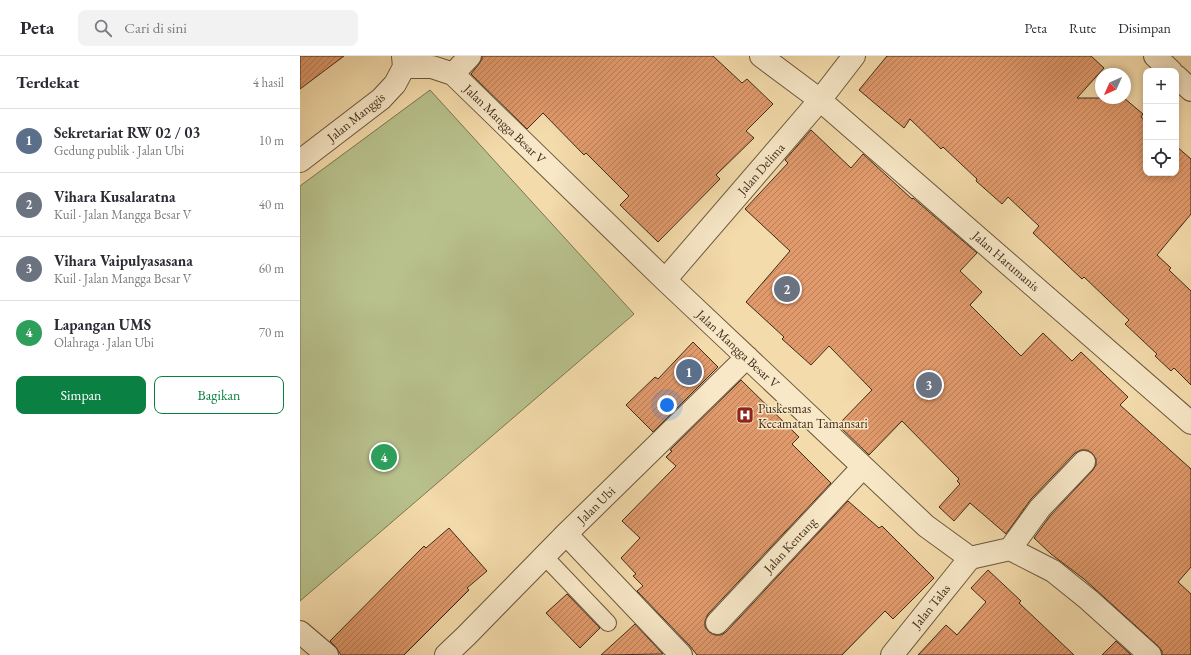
<!DOCTYPE html>
<html lang="id">
<meta charset="utf-8">
<style>
body{margin:0;font-family:"EB Garamond",serif;background:#f2f2f3;color:#2b2b33}
.controls{position:absolute;right:12px;top:12px;display:grid;overflow:hidden;border-radius:8px;box-shadow:0 2px 6px #0003}
.controls button{width:36px;height:36px;display:grid;place-items:center;padding:0;border:0;border-bottom:1px solid #e1e1e2;background:#fff;color:#2b2b33;font:20px sans-serif}
.compass{position:absolute;left:795px;top:12px;width:36px;height:36px;border-radius:50%;background:#fff;box-shadow:0 2px 6px #0003;rotate:225deg}
.you{position:absolute;left:367px;top:349px;width:14px;height:14px;margin:-10px;border:3px solid #fff;border-radius:50%;background:#1a73e8;box-shadow:0 0 0 6px #1a73e833}
.badge{display:grid;place-items:center;width:26px;height:26px;border-radius:50%;background:#0b8043;color:#fff;font-size:13px;font-weight:700}
.pin{position:absolute;translate:-50% -50%;border:2px solid #fff;box-shadow:0 1px 4px #0006}
.list{margin:0;padding:0;list-style:none}
h2{display:flex;justify-content:space-between;align-items:center;height:52px;margin:0;padding:0 16px;font-size:17px}
h2 small{font-size:13px;font-weight:400;color:#7c7c81}
.list li{display:grid;grid-template-columns:26px 1fr auto;gap:12px;align-items:center;box-sizing:border-box;height:64px;padding:0 16px;border-top:1px solid #e1e1e2}
.list b{display:block;font-size:15px;white-space:nowrap}
.list p{margin:0;font-size:13px;white-space:nowrap;color:#7c7c81}
.list em{font-size:13px;font-style:normal;color:#7c7c81}
.actions{display:flex;gap:8px;padding:12px 16px}
.actions a{flex:1;padding:9px 0;border:1px solid #0b8043;border-radius:8px;text-align:center;font-size:14px;color:#0b8043}
.actions .main{background:#0b8043;color:#fff}
.icon{flex:none;width:22px;height:22px;fill:none;stroke:currentColor;stroke-width:2;stroke-linecap:round;stroke-linejoin:round}
.map{position:relative;flex:none;width:891px;height:599px;overflow:hidden}
header{display:flex;align-items:center;gap:24px;box-sizing:border-box;height:56px;padding:0 20px;background:#fff;border-bottom:1px solid #e1e1e2}
header strong{font-size:19px}
nav{display:flex;gap:22px;margin-inline-start:auto;font-size:14px}
.search{width:280px;height:36px;background:#f2f2f3;display:flex;align-items:center;gap:10px;box-sizing:border-box;padding:0 14px;border-radius:8px;color:#7c7c81;font-size:15px}
main{display:flex}
aside{flex:1;background:#fff}
.map>svg:first-child{display:block}
</style>
<header>
<strong>Peta</strong>
<div class="search"><svg class="icon" aria-label="search" viewBox="0 0 24 24"><circle cx="10" cy="10" r="6"/><path d="M15 15l6 6"/></svg>Cari di sini</div>
<nav><a>Peta</a><a>Rute</a><a>Disimpan</a></nav>
</header>
<main>
<aside>
<h2>Terdekat<small>4 hasil</small></h2>
<ul class="list">
<li><span class="badge" style="background:#5c6f8a">1</span><div><b>Sekretariat RW 02 / 03</b><p>Gedung publik · Jalan Ubi</p></div><em>10 m</em></li>
<li><span class="badge" style="background:#6b7280">2</span><div><b>Vihara Kusalaratna</b><p>Kuil · Jalan Mangga Besar V</p></div><em>40 m</em></li>
<li><span class="badge" style="background:#6b7280">3</span><div><b>Vihara Vaipulyasasana</b><p>Kuil · Jalan Mangga Besar V</p></div><em>60 m</em></li>
<li><span class="badge" style="background:#2e9e5b">4</span><div><b>Lapangan UMS</b><p>Olahraga · Jalan Ubi</p></div><em>70 m</em></li>
</ul>
<div class="actions"><a class="main">Simpan</a><a>Bagikan</a></div>
</aside>
<div class="map">
<svg width="891" height="599" viewBox="0 0 891 599">
<defs>
<pattern id="building-hatch" width="6" height="6" patternUnits="userSpaceOnUse"><rect width="6" height="6" fill="#e19a6c"/><path d="M-1 1l2-2M0 6l6-6M5 7l2-2" fill="none" stroke="#b87e58"/></pattern>
</defs>
<rect width="100%" height="100%" fill="#f4dbab"/>
<filter id="stains"><feTurbulence type="fractalNoise" baseFrequency=".005" numOctaves="4"/><feColorMatrix values="0 0 0 0 .2 0 0 0 0 .09 0 0 0 0 .02 0 0 0 .5 -.17"/></filter>
<radialGradient id="worn" r=".72"><stop offset=".6" stop-color="#630" stop-opacity="0"/><stop offset="1" stop-color="#630" stop-opacity=".3"/></radialGradient>
<path fill="#b8c18c" stroke="#7b7652" d="M130,34L334,258L0,545V130Z"/>
<path fill="url(#building-hatch)" stroke="#3e2b18" d="M0,0H44L0,33Z
M182,0H413L442,27L447,23L473,48L446,75L454,82L416,119L420,123L358,186L320,149L329,140L286,97L284,99L243,57L227,73L171,18L179,8L182,3Z
M587,0H791L804,12L777,42H824L843,58L841,61L846,65V117H876V90L891,103V158L857,199L871,212L869,214L891,235V329L874,312L871,315L855,300L857,298L825,268L829,264L784,221L782,223L733,177L739,170L708,141L702,148L676,125L677,123L643,91L641,93L610,63L604,72L559,34Z
M511,74L551,112L563,98L612,143L613,142L677,197L660,215L682,236L670,249L721,300L743,277L772,305L781,296L828,341L820,349L891,413V511L878,526L891,538V599H862V595L858,590L784,523L751,498L734,482L750,460L793,414L796,409V403L792,397L787,394H781L775,397L731,443L706,478L670,447L654,465L639,451L660,428L657,425L659,423L602,365L569,399L538,369L572,334L529,290L511,309L482,283L484,281L446,246L490,195L445,153L488,107L485,104Z
M393,286L418,311L353,376L326,349L355,321L358,323Z
M441,324L499,381L492,388L531,427L408,558L405,565V571L409,576L415,579H421L426,576L548,445L579,472L582,470L634,522L593,563L585,555L542,599H397L390,590L337,535L343,530L333,520L336,518L321,502L340,482L322,465L376,410L366,401L372,395L370,394Z
M149,472L187,515L167,532L169,534L104,599H41L35,590L30,585L124,490L126,492Z
M688,514L721,545L719,547L774,599H618L646,569L657,579L686,546L671,532Z
M267,538L300,572L280,592L246,557Z
M335,568L363,598L301,599Z
M816,585L831,599H802Z"/>
<g fill="none" stroke-linecap="round" stroke-linejoin="round">
<g stroke="#6c573d" stroke-width="18">
<path id="service" d="M245,501L308,567"/>
</g>
<g stroke="#6c573d" stroke-width="24">
<path id="minor" d="M461,0L520,44L891,367
M855,0L871,15
M104,11H132L153,18L365,224L626,470L670,502L710,493L753,515L789,544L850,599
M153,18L170,0
M876,20L891,34
M365,224L520,44L554,0
M266,478L381,599
M710,493L740,452L784,406
M417,567L563,411
M0,576L27,599
M146,599L166,580L266,478L447,301
M592,599L670,502"/>
</g>
<g stroke="#6c573d" stroke-width="24">
<path id="tertiary" d="M0,105L81,43L95,28L104,11L103,0"/>
</g>
<use href="#service" stroke="#f8e8c8" stroke-width="16"/>
<use href="#minor" stroke="#f8e8c8" stroke-width="22"/>
<use href="#tertiary" stroke="#f8e8c8" stroke-width="22"/>
</g>
<defs>
<g id="hospital-square" transform="scale(0.9)"><rect x="-9" y="-9" width="18" height="18" rx="4" fill="#8f2418" stroke="#f8e8c8"/><path d="M-5-5h3v3.5h4V-5h3V5h-3V1.5h-4V5h-3Z" fill="#fff"/></g>
</defs>
<g fill-rule="evenodd">
<use href="#hospital-square" x="445" y="359"/>
</g>
<g text-anchor="middle" dominant-baseline="central" stroke-width="3" stroke-linejoin="round" paint-order="stroke">
<g font-size="13" fill="#3e2b18" stroke="#f8e8c8">
<text transform="translate(56 61) rotate(-39)">Jalan Manggis</text>
<text transform="translate(205 68) rotate(44)">Jalan Mangga Besar V</text>
<text transform="translate(461 113) rotate(-49)">Jalan Delima</text>
<text transform="translate(706 205) rotate(41)">Jalan Harumanis</text>
<text transform="translate(438 293) rotate(43)">Jalan Mangga Besar V</text>
<text transform="translate(296 449) rotate(-44)">Jalan Ubi</text>
<text transform="translate(490 489) rotate(-47)">Jalan Kentang</text>
<text transform="translate(631 550) rotate(-51)">Jalan Talas</text>
</g>
<g font-size="13" fill="#3e2b18" stroke="#f8e8c8" text-anchor="start">
<text x="458" y="352">Puskesmas<tspan x="458" dy="15">Kecamatan Tamansari</tspan></text>
</g>
</g>
<rect width="100%" height="100%" filter="url(#stains)"/>
<rect width="100%" height="100%" fill="url(#worn)"/>
</svg>
<div class="controls">
<button>+</button>
<button>−</button>
<button><svg class="icon" aria-label="locate" viewBox="0 0 24 24"><circle cx="12" cy="12" r="6"/><path d="M12 2v4M12 18v4M2 12h4M18 12h4"/></svg></button>
</div>
<svg class="compass" viewBox="-18 -18 36 36"><path d="M0-13l5 13h-10z" fill="#e53935"/><path d="M0 13l5-13h-10z" fill="#7c7c81"/></svg>
<div class="you"></div>
<div class="pin badge" style="left:389px;top:316px;background:#5c6f8a">1</div>
<div class="pin badge" style="left:487px;top:233px;background:#6b7280">2</div>
<div class="pin badge" style="left:629px;top:329px;background:#6b7280">3</div>
<div class="pin badge" style="left:84px;top:401px;background:#2e9e5b">4</div>
</div>
</main>
